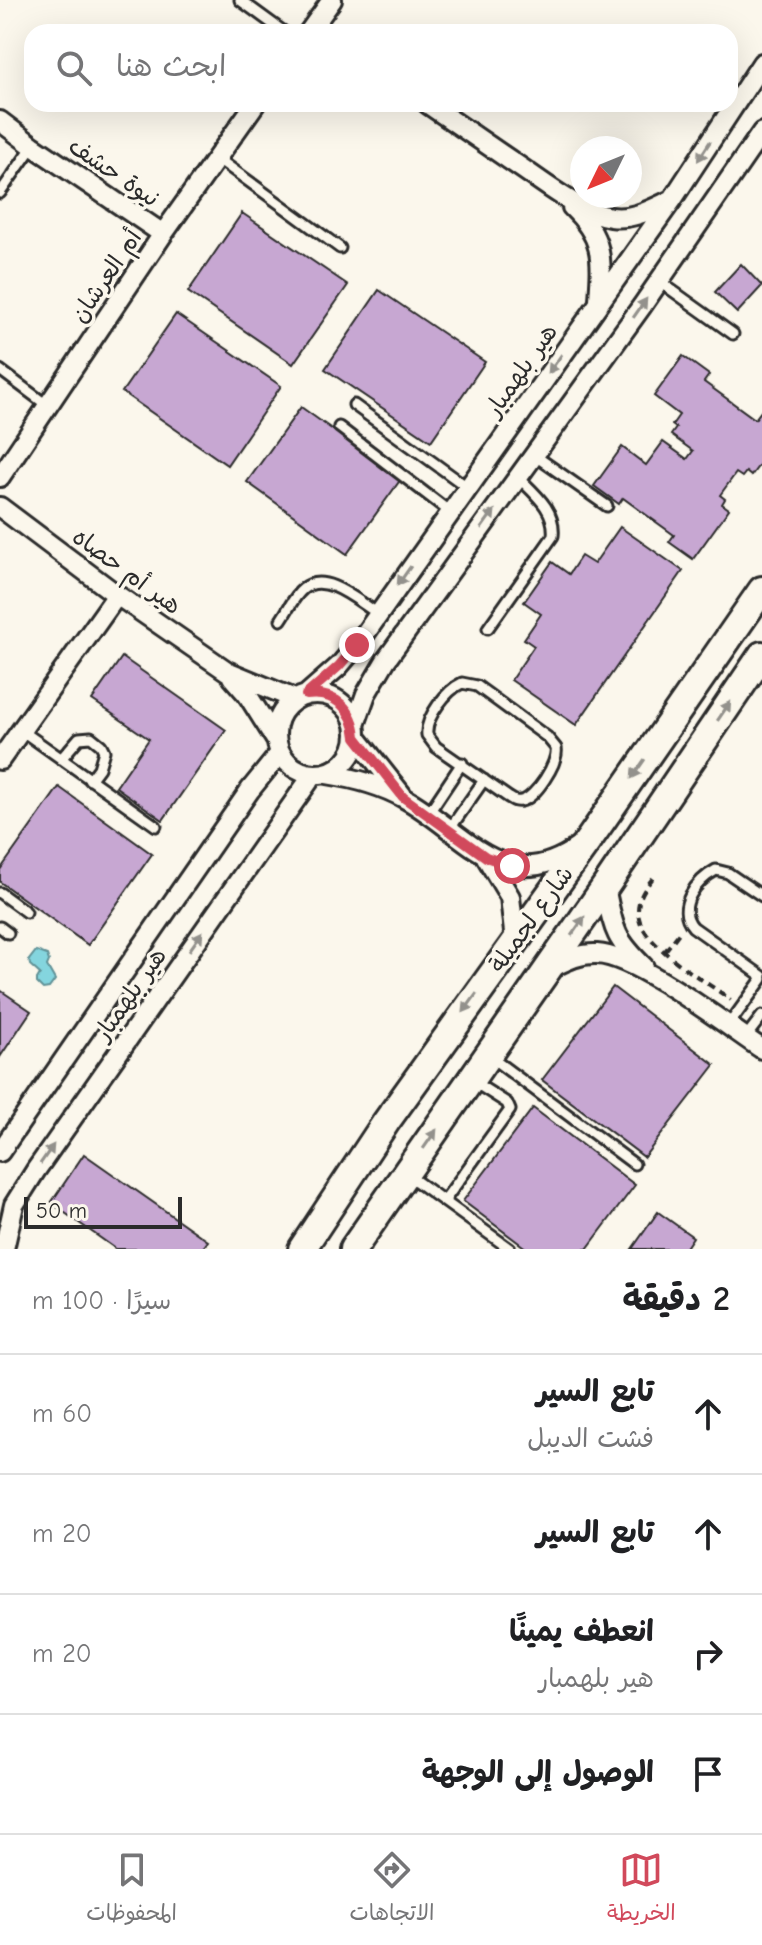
<!DOCTYPE html>
<html lang="ar">
<meta charset="utf-8">
<style>
body{margin:0;font-family:"Comic Neue","Playpen Sans Arabic",sans-serif;background:#f6f6f6;color:#202124;direction:rtl}
.compass{position:absolute;left:570px;top:136px;width:72px;height:72px;border-radius:50%;background:#fff;box-shadow:0 8px 32px #0002;rotate:227deg}
.scale{position:absolute;left:24px;bottom:20px;width:158px;box-sizing:border-box;padding-left:8px;border:4px solid #2b2b2b;border-top:0;font-size:22px;line-height:28px;white-space:nowrap;color:#2b2b2b;-webkit-text-stroke:6px #fbf7ec;paint-order:stroke}
.stop{position:absolute;width:24px;height:24px;margin:-18px;border:6px solid #d1495b;border-radius:50%;background:#fff}
.stop.end{background:#d1495b;border-color:#fff;box-shadow:0 2px 8px #0008}
.list{margin:0;padding:0;list-style:none}
h2{display:flex;justify-content:space-between;align-items:center;height:104px;margin:0;padding:0 32px;font-size:34px}
h2 small{font-size:26px;font-weight:400;color:#757577}
.list li{display:grid;grid-template-columns:52px 1fr auto;gap:24px;align-items:center;box-sizing:border-box;height:120px;padding:0 32px;border-top:2px solid #e0e0e0}
.list b{display:block;font-size:30px;white-space:nowrap}
.list p{margin:0;font-size:26px;white-space:nowrap;color:#757577}
.list em{font-size:26px;font-style:normal;color:#757577}
.icon{flex:none;width:44px;height:44px;fill:none;stroke:currentColor;stroke-width:2;stroke-linecap:round;stroke-linejoin:round}
.map{position:relative;flex:none;width:762px;height:1249px;overflow:hidden;direction:ltr}
.search{position:absolute;background:#fff;box-shadow:0 8px 32px #0002;left:24px;right:24px;top:24px;height:88px;display:flex;align-items:center;gap:20px;box-sizing:border-box;padding:0 28px;border-radius:24px;color:#757577;font-size:30px}
.sheet{height:584px;background:#fff}
nav{display:flex;justify-content:space-around;align-items:center;box-sizing:border-box;height:112px;border-top:2px solid #e0e0e0;background:#fff;font-size:22px;color:#757577}
nav a{display:grid;justify-items:center;gap:4px}
nav .on{color:#d1495b}
.map>svg:first-child{display:block}
</style>
<div class="map">
<svg width="762" height="1249" viewBox="0 0 762 1249">
<rect width="100%" height="100%" fill="#fbf7ec"/>
<filter id="ink" filterUnits="userSpaceOnUse"><feTurbulence type="fractalNoise" baseFrequency=".0125" numOctaves="2"/><feDisplacementMap in="SourceGraphic" scale="16" xChannelSelector="R" yChannelSelector="G"/><feConvolveMatrix kernelMatrix="1 2 1 2 8 2 1 2 1" color-interpolation-filters="sRGB"/></filter>
<g filter="url(#ink)">
<path fill="#84d5de" stroke="#609196" stroke-width="2" d="M36,951L47,955L49,961L47,966L55,980L49,988L43,989L37,983V979L40,974L30,965L29,960Z"/>
<path fill="#c7a7d2" stroke="#2b2b2b" stroke-width="2" d="M242,213L348,285L293,364L188,292Z
M741,264L762,286L737,313L715,292Z
M379,290L485,362L431,441L325,369Z
M176,314L281,386L227,465L122,392Z
M683,356L709,375L704,382L755,419L762,410V461L751,476L746,472L742,477L736,473L720,495L725,499L722,504L729,509L693,559L669,542L674,535L623,498L619,504L594,486L622,447L646,465L663,442L687,459L693,451L671,435L676,428L672,425L679,415L654,396Z
M301,407L401,479L347,554L247,482Z
M620,527L683,571L576,725L511,680L534,646L524,639L541,614L524,602L552,562L569,574L581,556L594,564Z
M122,657L226,730L163,820L116,787L149,739L92,700Z
M59,787L152,854L88,945L0,882V870Z
M613,987L715,1065L644,1157L542,1080Z
M0,990L31,1011L0,1057Z
M533,1108L635,1185L587,1249H527L463,1201Z
M84,1154L208,1241L202,1249H116L51,1203Z
M658,1212L693,1237L685,1249H632Z"/>
<g fill="none" stroke-linecap="round" stroke-linejoin="round">
<g stroke="#2b2b2b" stroke-width="15">
<path id="lane" d="M240,0L284,32
M217,158L340,248
M0,193L33,146
M659,281L733,334
M0,370L48,406
M354,405L467,487
M339,427L450,512
M534,455L607,506
M281,620C288,610 294,596 303,589C324,570 359,602 377,613
M488,628L553,536C556,510 535,494 518,477
M462,683L477,686L547,737L556,748C559,762 535,799 521,801C515,802 513,800 508,797L436,747L427,735C425,717 447,690 462,683Z
M21,730L156,826
M61,759L79,738L91,737L101,745L104,751L99,768L90,780
M428,814L462,763
M449,830L484,780
M0,893L26,912
M762,896L728,873L716,870C697,880 675,907 693,927L762,976
M0,927L8,933
M728,1026L762,979
M745,1038L762,1016
M489,1056L634,1164
M409,1176L510,1249
M444,1201L510,1110L507,1103L474,1082"/>
</g>
<g stroke="#2b2b2b" stroke-width="24">
<path id="street" d="M309,32L332,0
M428,104C459,125 489,146 520,167C544,183 581,213 611,217C632,220 650,210 669,201
M0,121L33,146L163,234
M572,207C604,238 602,258 599,300
M0,477L163,234L255,104
M0,507L117,595L227,671L295,699
M232,677L247,694L276,740
M276 734a40 40 0 1 1 80 0a40 40 0 1 1-80 0Z
M306,695L339,666L357,645L672,200L762,63
M355,725L366,694L386,660L642,306L762,132
M356,737L402,795
M0,760L117,595
M327,774C353,778 381,785 404,798C465,831 503,900 578,847
M486,857L510,897L515,941
M605,887C614,929 613,937 644,967
M551,968C565,961 580,953 597,954C637,956 726,1025 762,1049
M0,1152L250,790L280,753
M4,1249L14,1205L36,1170L313,775"/>
</g>
<g stroke="#2b2b2b" stroke-width="32">
<path id="secondary" d="M302,1249L386,1122L590,838L762,590
M353,1249L605,887L762,655"/>
</g>
<path stroke="#2b2b2b" stroke-width="4" stroke-dasharray="8 6" stroke-linecap="butt" d="M653,878C644,889 635,902 639,918C646,948 706,981 731,1000
M665,951L679,933"/>
<use href="#lane" stroke="#fbf7ec" stroke-width="9"/>
<use href="#street" stroke="#fbf7ec" stroke-width="18"/>
<use href="#secondary" stroke="#fbf7ec" stroke-width="26"/>
</g>
<defs><path id="oneway-solid" d="M-6-.8H1V-3.2L6.5 0L1 3.2V.8H-6Z" transform="scale(2)"/></defs>
<g fill="#93918c">
<use href="#oneway-solid" transform="translate(704 151) rotate(123)"/>
<use href="#oneway-solid" transform="translate(640 308) rotate(-55)"/>
<use href="#oneway-solid" transform="translate(555 364) rotate(125)"/>
<use href="#oneway-solid" transform="translate(488 519) rotate(-54)"/>
<use href="#oneway-solid" transform="translate(404 576) rotate(125)"/>
<use href="#oneway-solid" transform="translate(724 711) rotate(-56)"/>
<use href="#oneway-solid" transform="translate(638 769) rotate(125)"/>
<use href="#oneway-solid" transform="translate(578 926) rotate(-55)"/>
<use href="#oneway-solid" transform="translate(196 941) rotate(-55)"/>
<use href="#oneway-solid" transform="translate(470 1003) rotate(126)"/>
<use href="#oneway-solid" transform="translate(430 1139) rotate(-55)"/>
<use href="#oneway-solid" transform="translate(47 1154) rotate(-55)"/>
</g>
</g>
<g fill="none" stroke-linecap="round" stroke-linejoin="round" filter="url(#ink)">
<path stroke="#d1495b" stroke-width="10" d="M357,645L339,666L306,695C335,691 354,709 356,737L403,797L486,857L512,866"/>
</g>
<g text-anchor="middle" dominant-baseline="central" stroke-width="7" stroke-linejoin="round" paint-order="stroke">
<g font-size="24" fill="#2b2b2b" stroke="#fbf7ec">
<text transform="translate(114 172) rotate(34)">نيوة حشف</text>
<text transform="translate(106 276) rotate(-56)">أم العرشان</text>
<text transform="translate(521 370) rotate(-55)">هير بلهمبار</text>
<text transform="translate(127 571) rotate(36)">هير أم حصاه</text>
<text transform="translate(531 919) rotate(-54)">شارع لجميلة</text>
<text transform="translate(130 994) rotate(-55)">هير بلهمبار</text>
</g>
</g>
</svg>
<svg class="compass" viewBox="-18 -18 36 36"><path d="M0-13l5 13h-10z" fill="#e53935"/><path d="M0 13l5-13h-10z" fill="#757577"/></svg>
<div class="scale">50 m</div>
<div class="stop" style="left:512px;top:866px"></div>
<div class="stop end" style="left:357px;top:645px"></div>
<div class="search"><svg class="icon" aria-label="search" viewBox="0 0 24 24"><circle cx="10" cy="10" r="6"/><path d="M15 15l6 6"/></svg>ابحث هنا</div>
</div>
<section class="sheet">
<h2>2 دقيقة<small>سيرًا · 100 m</small></h2>
<ul class="list">
<li><svg class="icon" aria-label="ahead" viewBox="0 0 24 24"><path d="M12 20V5M6 11l6-6 6 6"/></svg><div><b>تابع السير</b><p>فشت الديبل</p></div><em>60 m</em></li>
<li><svg class="icon" aria-label="ahead" viewBox="0 0 24 24"><path d="M12 20V5M6 11l6-6 6 6"/></svg><div><b>تابع السير</b></div><em>20 m</em></li>
<li><svg class="icon" aria-label="right" viewBox="0 0 24 24"><path d="M7 20v-9h11M14 6l5 5-5 5"/></svg><div><b>انعطف يمينًا</b><p>هير بلهمبار</p></div><em>20 m</em></li>
<li><svg class="icon" aria-label="arrive" viewBox="0 0 24 24"><path d="M6 21V4h12l-3 4 3 4H6"/></svg><div><b>الوصول إلى الوجهة</b></div></li>
</ul>
</section>
<nav>
<a class="on"><svg class="icon" aria-label="map" viewBox="0 0 24 24"><path d="M3 6l6-2 6 2 6-2v14l-6 2-6-2-6 2zM9 4v14M15 6v14"/></svg>الخريطة</a>
<a><svg class="icon" aria-label="directions" viewBox="0 0 24 24"><path d="M12 3l9 9-9 9-9-9zM9 14v-3h6M13 9l2 2-2 2"/></svg>الاتجاهات</a>
<a><svg class="icon" aria-label="saved" viewBox="0 0 24 24"><path d="M7 4h10v16l-5-4-5 4z"/></svg>المحفوظات</a>
</nav>
